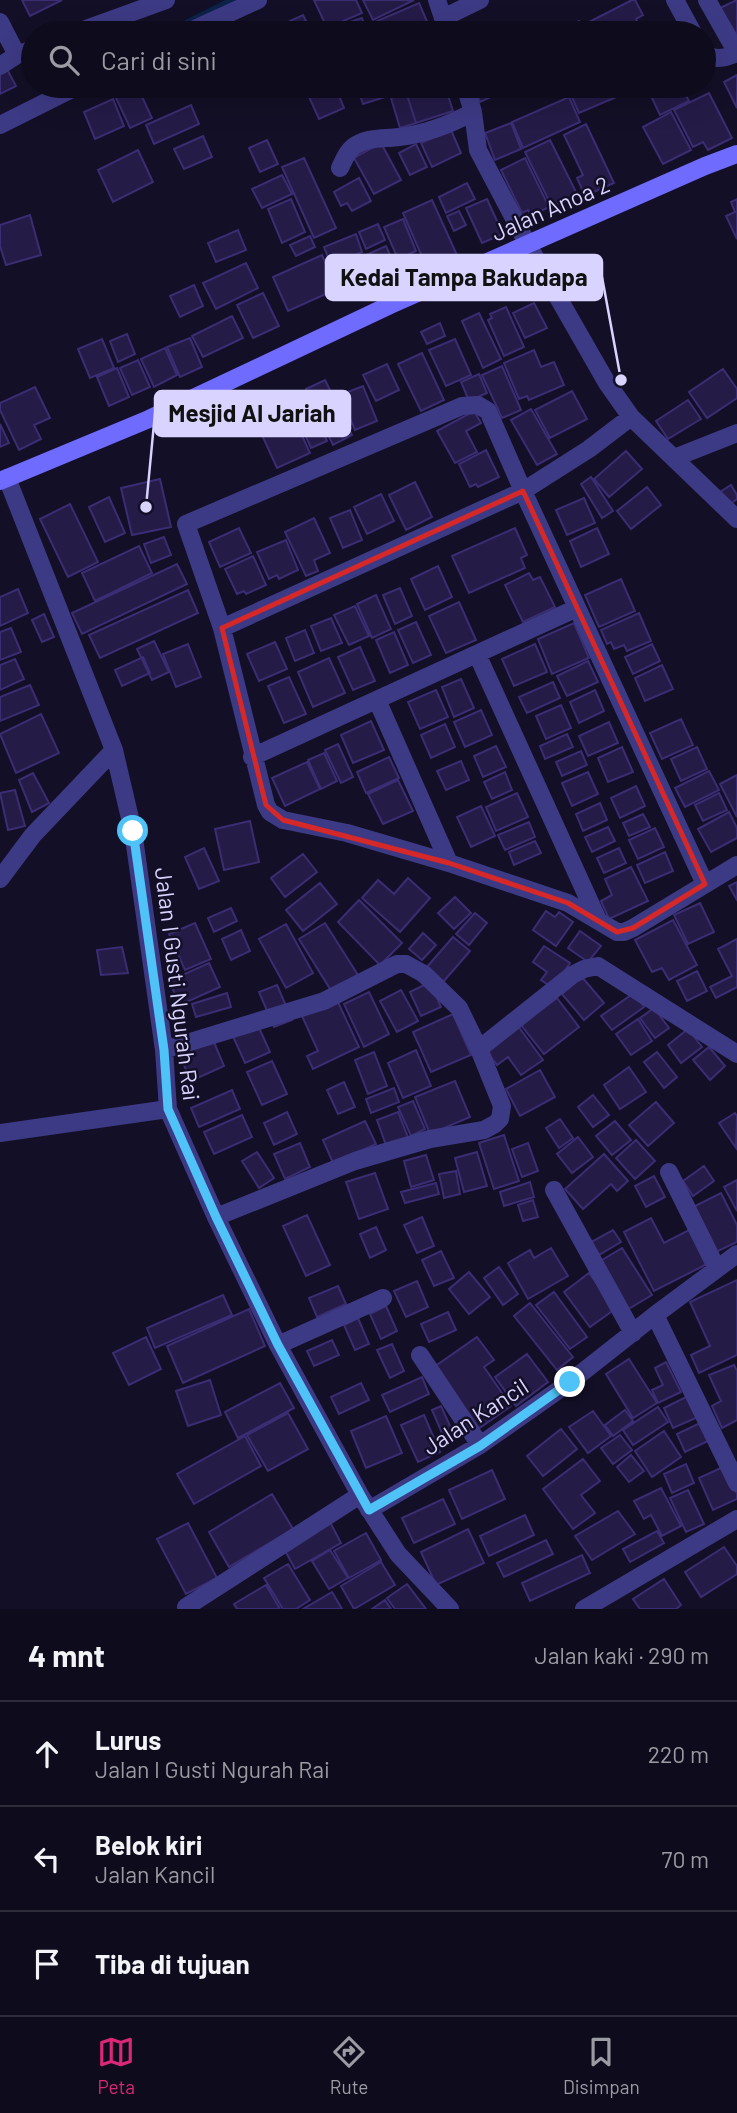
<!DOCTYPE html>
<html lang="id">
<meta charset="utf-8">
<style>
body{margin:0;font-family:Barlow,sans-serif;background:#1c1929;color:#f1f3f6}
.stop{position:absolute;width:21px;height:21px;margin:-16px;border:5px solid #4fc3f7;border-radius:50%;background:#fff}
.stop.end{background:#4fc3f7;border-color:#fff;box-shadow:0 2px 7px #0008}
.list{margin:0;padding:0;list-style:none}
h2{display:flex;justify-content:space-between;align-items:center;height:91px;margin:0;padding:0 28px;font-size:30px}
h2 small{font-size:23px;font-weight:400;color:#9b9ba3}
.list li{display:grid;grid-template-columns:46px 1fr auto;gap:21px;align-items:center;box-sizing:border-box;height:105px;padding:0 28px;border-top:2px solid #2e2b3b}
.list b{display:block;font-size:26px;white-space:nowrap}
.list p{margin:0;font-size:23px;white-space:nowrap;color:#9b9ba3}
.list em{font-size:23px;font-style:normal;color:#9b9ba3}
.icon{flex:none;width:38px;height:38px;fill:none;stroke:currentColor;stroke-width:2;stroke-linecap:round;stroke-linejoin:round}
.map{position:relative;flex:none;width:737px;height:1609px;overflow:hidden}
.search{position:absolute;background:#0e0b1c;box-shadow:0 7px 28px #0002;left:21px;right:21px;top:21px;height:77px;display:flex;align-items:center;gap:18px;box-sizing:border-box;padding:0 24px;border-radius:38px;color:#9b9ba3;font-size:26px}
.sheet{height:406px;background:#0e0b1c}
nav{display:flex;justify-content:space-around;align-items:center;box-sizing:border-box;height:98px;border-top:2px solid #2e2b3b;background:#0e0b1c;font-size:19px;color:#9b9ba3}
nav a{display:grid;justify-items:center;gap:4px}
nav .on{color:#db2777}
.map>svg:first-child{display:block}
</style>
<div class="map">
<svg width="737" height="1609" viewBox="0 0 737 1609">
<rect width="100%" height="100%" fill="#130f26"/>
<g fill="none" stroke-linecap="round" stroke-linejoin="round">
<path stroke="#0c2248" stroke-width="6" d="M166,33L232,0"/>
</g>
<path fill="#241b47" stroke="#3b2d73" stroke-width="2" d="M22,0H62L30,16Z
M314,0H356L362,13L327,28Z
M363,0H414L373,20Z
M632,0H635L643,15L636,19L641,29L632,33H598L597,31L592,33L587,23Z
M737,0V36L720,8Z
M419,3L429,26L413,33H371L368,25Z
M303,15L312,33H280L277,27Z
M362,18L367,33H340L337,26Z
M579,21L585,33H553Z
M0,56L16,86L0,94Z
M737,75V108L724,82Z
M119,86H137L152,118L130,128L112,89Z
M304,86H335L344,108L319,119Z
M357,86H384L388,96L363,104Z
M427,86H445L453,111L416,123L406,92Z
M473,86H515L480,102Z
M567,86H623L626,93L579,113Z
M667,86H681L689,101L660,115L650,94Z
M406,92L416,123L400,128L391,98Z
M709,93L732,138L708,150L703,142L693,147L674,110Z
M569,97L580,122L523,148L512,122Z
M113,99L124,126L95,139L84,112Z
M191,105L199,124L154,144L146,125Z
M671,112L691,150L663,164L643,127Z
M511,123L521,149L495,160L485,133Z
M586,124L614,183L585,196L577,178L583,175L564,135Z
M451,130L461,153L432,167L421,143Z
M203,136L212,157L184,169L174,149Z
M267,140L278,164L260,172L249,148Z
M550,140L577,194L552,207L525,152Z
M381,143L401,180L374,194L354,158Z
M416,144L427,167L410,175L399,153Z
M138,150L153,182L113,202L98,170Z
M304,158L336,228L314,238L282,167Z
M525,158L549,207L531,216L528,210L522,213L501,170Z
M282,175L292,194L262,208L252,189Z
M359,178L371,201L352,211L347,203L341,206L334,192Z
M467,183L475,199L446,213L439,197Z
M291,199L305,232L282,243L268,209Z
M487,199L503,234L482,243L466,208Z
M737,199V239L726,216L735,212L731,202Z
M432,200L457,255L427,268L403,213Z
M459,211L466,225L454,231L447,216Z
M30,215L41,255L6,265L0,246V225Z
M403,219L416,251L398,259L384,227Z
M378,224L385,240L366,249L359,232Z
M238,230L246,250L216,262L208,243Z
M356,234L362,252L331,265L324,247Z
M310,236L315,247L296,256L290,245Z
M386,246L398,273L378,281L366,255Z
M322,255L337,289L288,311L273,277Z
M246,263L258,288L216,309L203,283Z
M194,285L203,306L180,317L170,296Z
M263,293L279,326L253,338L237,305Z
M534,303L547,328L525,338L513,313Z
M506,307L524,347L504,356L488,320L492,318L490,314Z
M479,313L501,359L483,368L462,321Z
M232,316L243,338L203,357L192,336Z
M440,323L445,336L427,344L421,332Z
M127,334L135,354L118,362L110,341Z
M190,338L202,367L180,377L167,347Z
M102,339L114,368L90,378L78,349Z
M455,339L471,375L446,386L429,350Z
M165,348L177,375L154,387L141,359Z
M534,350L541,367L554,362L564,385L529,400L527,396L519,399L504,363Z
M422,353L444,400L421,411L398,364Z
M138,360L150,387L132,395L120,368Z
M387,364L399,390L376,401L363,375Z
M502,366L521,410L502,418L482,375Z
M117,368L129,397L109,406L97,377Z
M723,369L737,389V398L707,418L689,392Z
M479,374L487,393L469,401L461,382Z
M325,380L352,435L333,445L306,389Z
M363,386L377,421L355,430L340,395Z
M35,387L50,418L34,425L41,439L19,450L0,410V403Z
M572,391L587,419L550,438L535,410Z
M304,392L327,441L311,448L289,399Z
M688,400L701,419L668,439L656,421Z
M289,407L310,453L277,468L256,422Z
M531,409L557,454L537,465L511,420Z
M474,411L481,423L466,431L477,452L455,463L437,431Z
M0,424L9,443L0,447Z
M486,450L499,477L478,487L476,484L470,487L459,464Z
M626,451L642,469L609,497L594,479Z
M591,477L613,511L602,518L581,484Z
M160,479L171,527L132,535L121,488Z
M415,482L432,517L406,530L389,495Z
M731,485L737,495V499L729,505L720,492Z
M647,487L661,505L631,529L617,511Z
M381,494L394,521L367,534L354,507Z
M109,497L125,533L105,542L89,507Z
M584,498L595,523L567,535L556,510Z
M70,504L98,562L68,577L40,519Z
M350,510L362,540L343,548L330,518Z
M314,518L330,553L314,560L318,571L306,576L285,532Z
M239,528L251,553L220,567L209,542Z
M515,528L527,555L521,558L525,568L469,593L452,556Z
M597,528L609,554L581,567L570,541Z
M164,537L171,555L151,563L144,544Z
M286,540L298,570L279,579L277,575L269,579L257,552Z
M139,546L152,573L95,601L82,573Z
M253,556L266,585L246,594L244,591L237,594L225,569Z
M177,564L187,584L82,634L72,613Z
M438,566L452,597L425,610L411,579Z
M529,573L533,580L540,577L555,607L523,622L505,585Z
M621,579L635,611L599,627L585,595Z
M400,588L412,616L395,624L383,595Z
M18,589L28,613L0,626V597Z
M188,590L198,613L100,658L89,635Z
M376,595L391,629L372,638L357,604Z
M459,602L476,640L446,653L429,616Z
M355,606L369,636L349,645L334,615Z
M639,613L651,641L627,651L624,645L614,649L611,642L607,644L601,630Z
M44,614L54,637L42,642L32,620Z
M331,618L342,643L321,651L311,626Z
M416,622L431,655L413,663L398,630Z
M574,623L589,658L552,674L538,639Z
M11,628L21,652L0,660V632Z
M305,630L314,653L295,661L286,638Z
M394,632L408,665L390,673L376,640Z
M154,641L169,672L152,680L137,649Z
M275,642L287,669L259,681L247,654Z
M188,644L201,677L176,687L163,654Z
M535,644L547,672L514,686L502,659Z
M652,644L660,661L633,674L625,657Z
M360,647L375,681L353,690L338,657Z
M143,657L150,673L122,686L115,670Z
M329,658L345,693L313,707L298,672Z
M15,659L24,679L0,690V665Z
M588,661L598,682L567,696L557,676Z
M662,665L673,689L645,701L635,678Z
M289,677L306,714L284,723L268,686Z
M461,679L474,708L454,717L442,687Z
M553,682L560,698L527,713L519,697Z
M30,685L39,705L0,721V697Z
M436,690L448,717L420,729L408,702Z
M595,690L604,711L579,723L570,702Z
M561,705L571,728L546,739L536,716Z
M481,710L492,735L465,747L454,722Z
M41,714L59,753L16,773L0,734Z
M681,719L693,745L662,759L650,733Z
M371,721L384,750L353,763L341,735Z
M609,722L618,743L588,756L579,736Z
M445,724L455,747L431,758L421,735Z
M567,734L573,747L545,759L540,746Z
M338,744L353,777L341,783L325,750Z
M496,746L506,767L483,777L474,756Z
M622,747L633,772L608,782L598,758Z
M697,747L707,769L681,781L671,759Z
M581,751L587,765L562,776L556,762Z
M324,753L337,781L321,789L308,760Z
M389,757L399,778L366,793L357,772Z
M461,761L469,780L446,790L437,771Z
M307,762L320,789L285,806L272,778Z
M709,771L719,790L685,807L675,788Z
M505,772L512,790L492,799L484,782Z
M588,772L598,794L572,806L562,783Z
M33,773L49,803L32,812L19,780Z
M737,775V817L720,784Z
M398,780L413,811L383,824L368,794Z
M636,786L645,806L620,818L611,798Z
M15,790L25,826L8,830L0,793Z
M517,793L528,817L496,831L486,807Z
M719,793L727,810L703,821L695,805Z
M600,803L607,820L583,831L576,814Z
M481,806L495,836L471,847L457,817Z
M729,812L737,828V838L711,852L698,829Z
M643,814L650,827L629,836L623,823Z
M250,821L259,862L224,870L215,829Z
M529,822L535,837L505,850L498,835Z
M608,827L615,841L592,852L585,837Z
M655,828L664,847L638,859L629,840Z
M535,841L541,853L514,865L509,852Z
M204,848L219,881L199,889L185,857Z
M619,848L626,863L604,873L597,858Z
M665,852L673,871L645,883L637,865Z
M303,854L317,872L285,897L271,878Z
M631,867L648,901L609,919L601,901L612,895L605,879Z
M408,878L430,898L400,932L362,898L378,880L394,894Z
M737,882V900L729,886Z
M320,883L337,904L303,931L286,910Z
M455,897L471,913L454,929L438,913Z
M359,900L402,943L380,965L338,922Z
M700,903L714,932L688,944L674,915Z
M231,908L237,921L214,932L208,918Z
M546,911L555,917L559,912L573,922L556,946L533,930Z
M475,913L487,923L469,945L456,934Z
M673,920L697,965L669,980L662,968L652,972L635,940Z
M195,923L211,959L185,970L169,934Z
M325,923L358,975L332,992L299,939Z
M286,924L313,973L286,988L259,939Z
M241,930L250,951L231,960L222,939Z
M580,931L601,946L588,962L568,948Z
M423,933L436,945L422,960L409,949Z
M453,937L470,951L443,982L426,968Z
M737,939V987L716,998L710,987L732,976L718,949Z
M544,946L570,963L553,988L541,980L547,972L533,962Z
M122,947L128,973L101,975L97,950Z
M209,963L220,987L180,1005L169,981Z
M697,971L707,991L687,1001L677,981Z
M582,977L604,1003L584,1020L562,994Z
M430,982L441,1007L421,1016L410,992Z
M277,985L292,1020L274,1027L259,992Z
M401,990L418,1021L397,1032L380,1001Z
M369,992L389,1034L364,1047L344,1004Z
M227,993L231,1007L196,1017L192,1004Z
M634,993L644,1007L612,1030L601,1016Z
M557,998L579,1027L544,1054L521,1025Z
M337,1000L359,1047L313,1069L307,1056L318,1051L302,1016Z
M654,1008L669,1028L655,1038L640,1018Z
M453,1014L471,1055L431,1072L413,1032Z
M638,1019L652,1041L631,1055L616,1034Z
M256,1021L270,1052L245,1063L231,1032Z
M518,1026L543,1060L521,1075L508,1057L497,1065L485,1049Z
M688,1029L702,1047L681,1063L668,1045Z
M211,1035L224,1066L191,1081L177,1050Z
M709,1047L725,1066L710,1080L693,1060Z
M416,1050L431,1086L403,1098L388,1063Z
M374,1052L387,1086L368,1094L355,1060Z
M657,1052L677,1077L664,1088L644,1062Z
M272,1061L287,1094L262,1105L247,1072Z
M629,1067L646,1092L620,1109L604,1085Z
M540,1070L555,1097L520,1116L506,1089Z
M455,1081L470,1117L430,1134L415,1097Z
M344,1082L355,1107L338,1114L327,1090Z
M394,1088L399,1102L371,1113L366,1099Z
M232,1090L240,1109L199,1127L191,1108Z
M593,1095L609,1115L593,1127L578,1107Z
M413,1101L425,1129L411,1136L398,1107Z
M656,1102L674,1123L648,1146L629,1125Z
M287,1112L297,1134L274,1145L264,1123Z
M398,1112L409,1140L387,1148L377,1120Z
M735,1113L737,1116L736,1148L719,1123Z
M242,1115L252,1137L214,1154L204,1132Z
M560,1119L573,1138L559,1148L546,1128Z
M365,1121L376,1144L333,1163L323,1140Z
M615,1121L631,1140L612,1155L596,1136Z
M504,1135L519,1181L494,1189L479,1143Z
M578,1137L593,1157L572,1173L557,1154Z
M636,1140L655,1161L635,1179L616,1158Z
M300,1143L310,1167L285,1179L274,1154Z
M528,1143L538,1171L522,1177L512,1149Z
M257,1152L274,1178L259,1188L242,1161Z
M477,1152L487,1186L464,1192L455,1158Z
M604,1154L628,1181L617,1191L611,1184L583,1209L565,1189Z
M426,1155L434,1180L411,1187L404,1161Z
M704,1166L714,1181L693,1196L683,1181Z
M456,1171L460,1194L444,1198L439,1174Z
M375,1173L388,1209L359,1219L346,1182Z
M654,1176L665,1197L646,1207L635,1186Z
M737,1180V1211L724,1187Z
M530,1182L534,1197L504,1206L500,1192Z
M436,1183L439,1194L405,1203L401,1192Z
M721,1193L737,1225V1242L714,1253L691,1208Z
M533,1200L538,1217L523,1221L518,1205Z
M307,1215L330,1265L306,1276L283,1226Z
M422,1217L434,1246L417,1253L404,1225Z
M651,1218L664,1243L691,1229L709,1263L654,1291L624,1232Z
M376,1227L386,1250L370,1258L360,1234Z
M613,1230L621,1242L599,1255L591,1242Z
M551,1248L568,1276L528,1299L508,1263L530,1250L534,1258Z
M622,1248L652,1295L627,1310L597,1263Z
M441,1251L454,1278L434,1286L422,1260Z
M499,1267L518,1294L503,1305L484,1278Z
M469,1272L490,1297L469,1314L449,1289Z
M589,1273L615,1309L590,1327L564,1292Z
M737,1280V1355L699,1373L691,1355L710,1346L690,1302Z
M417,1281L428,1307L406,1317L394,1291Z
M338,1286L346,1304L317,1317L309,1298Z
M554,1292L587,1337L570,1349L536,1305Z
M223,1295L232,1315L155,1348L147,1328Z
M530,1303L573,1357L557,1370L514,1316Z
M386,1306L397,1331L381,1339L370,1314Z
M249,1309L265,1346L183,1383L167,1346Z
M448,1312L456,1330L429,1342L421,1324Z
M358,1318L369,1344L355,1350L344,1325Z
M146,1337L161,1369L129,1385L113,1353Z
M477,1337L494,1360L484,1367L511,1406L478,1429L434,1367Z
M332,1340L339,1355L314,1366L307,1351Z
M392,1344L404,1371L390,1378L377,1350Z
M527,1354L548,1382L516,1406L495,1377Z
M629,1359L657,1403L633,1418L606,1374Z
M666,1362L681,1392L658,1403L652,1390L663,1385L655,1368Z
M734,1365L737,1371V1420L722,1428L712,1406L721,1401L709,1375Z
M422,1377L429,1394L390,1412L382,1395Z
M210,1380L221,1415L188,1426L176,1391Z
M280,1383L294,1408L238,1438L225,1412Z
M361,1383L369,1400L339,1414L331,1397Z
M688,1396L698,1417L673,1428L664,1408Z
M441,1406L451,1428L442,1433L432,1410Z
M658,1407L668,1422L633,1445L623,1430Z
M625,1410L633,1421L613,1436L605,1425Z
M593,1411L611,1436L588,1453L569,1427Z
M288,1413L308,1449L268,1471L247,1435Z
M424,1415L440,1452L418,1462L401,1425Z
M386,1416L402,1453L366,1468L351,1431Z
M700,1423L708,1441L685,1452L677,1434Z
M561,1429L577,1449L543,1476L527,1456Z
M664,1431L681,1457L652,1477L635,1451Z
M620,1435L632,1450L613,1464L601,1448Z
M245,1436L261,1466L194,1504L177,1474Z
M631,1455L644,1471L629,1482L617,1467Z
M583,1459L600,1481L581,1495L595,1513L573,1529L543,1489Z
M686,1464L694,1483L672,1493L664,1474Z
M725,1466L737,1494V1499L713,1510L699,1478Z
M492,1470L505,1499L462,1519L449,1490Z
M661,1488L681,1526L662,1536L651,1515L644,1519L634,1501Z
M688,1490L704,1524L686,1532L670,1498Z
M272,1494L293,1529L229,1567L209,1532Z
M443,1499L455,1524L414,1543L402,1518Z
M618,1511L635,1534L592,1560L575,1536Z
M525,1515L534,1535L489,1556L480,1536Z
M330,1522L341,1543L295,1569L283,1547Z
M188,1523L217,1578L186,1594L157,1539Z
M468,1529L484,1563L436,1585L421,1552Z
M657,1531L664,1543L630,1562L623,1549Z
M366,1533L381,1560L349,1578L334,1551Z
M546,1540L553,1554L504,1577L497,1563Z
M724,1547L737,1566V1574L701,1597L685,1572Z
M330,1550L348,1578L329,1589L312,1561Z
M582,1555L590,1573L530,1601L522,1583Z
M381,1562L395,1585L354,1609L341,1586Z
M288,1564L310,1600L296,1609H283L264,1578Z
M664,1579L681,1605L676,1609H640L633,1599Z
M407,1584L426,1609H395L387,1598Z
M266,1585L280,1609H237L234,1604Z
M332,1592L342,1609H303Z
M385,1600L391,1609H372Z"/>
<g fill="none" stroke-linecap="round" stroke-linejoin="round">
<path stroke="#3d3a85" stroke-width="18" d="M437,0L443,18
M675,0L693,33
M707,0L737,53
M0,22L17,55L33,49
M75,33L166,0
M186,33L258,0
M448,33L443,18L480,0
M704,53C713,61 726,58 737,53
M0,66L17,55
M465,86L473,112L478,150L528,245L607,383L631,417L737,519
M0,125L78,86
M340,168C344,160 348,149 356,145C369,137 385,139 399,137C424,134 451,124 473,112
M674,458L737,433
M7,478L114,750L133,831L164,1050L168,1109L216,1217L278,1345L360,1495L398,1554L450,1609
M222,628L523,491L589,449L631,417
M477,654L598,920
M377,700L449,863
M252,757L577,608
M0,879L33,835L114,750
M705,884L523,491L488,411L478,405L462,406L186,524L222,628L266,805L270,812L283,820L347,833L449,863L568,903L617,932H624L633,928L737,865
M479,1049L572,975L584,969L598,966L737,1054
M164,1050L324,1001L397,964H406L424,974L459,1008L479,1049L502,1106L500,1119L495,1124L484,1130L430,1139L355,1161L216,1217
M0,1133L168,1109
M669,1172L717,1269
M554,1190L633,1333
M655,1315L737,1483
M278,1345L383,1298
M420,1355L480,1445
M369,1510L480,1445L570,1382L655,1315L737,1254
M186,1607L360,1495
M584,1609L737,1519"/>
<path stroke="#6f6bff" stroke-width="18" d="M0,481L149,419L390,305L705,166L737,154"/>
</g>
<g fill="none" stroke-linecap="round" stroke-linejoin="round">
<path stroke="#4fc3f7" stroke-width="9" d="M133,831L164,1050L168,1109L216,1217L278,1345L369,1510L480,1446L570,1382"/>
</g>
<path fill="none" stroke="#d62828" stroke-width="5" stroke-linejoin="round" d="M523,491L705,884L633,928L617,932L568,903L449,863L283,820L266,805L222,628Z"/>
<g text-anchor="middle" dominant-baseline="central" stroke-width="5" stroke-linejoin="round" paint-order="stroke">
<g font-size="23" fill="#d9d4ff" stroke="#130f26">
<text transform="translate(550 208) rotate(-24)">Jalan Anoa 2</text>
<text transform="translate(178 984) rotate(83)">Jalan I Gusti Ngurah Rai</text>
<text transform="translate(475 1416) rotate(-33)">Jalan Kancil</text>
</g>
</g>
<path fill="none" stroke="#d9d4ff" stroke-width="2.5" d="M621 380L602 277M146 507L155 413"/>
<g fill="#d9d4ff" stroke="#130f26" stroke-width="2.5">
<circle cx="621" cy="380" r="7"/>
<circle cx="146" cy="507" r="7"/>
</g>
<g fill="#d9d4ff" stroke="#d9d4ff" stroke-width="2.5">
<rect x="326" y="255" width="276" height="45" rx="7"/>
<rect x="155" y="391" width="195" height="45" rx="7"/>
</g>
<g font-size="24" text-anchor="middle" font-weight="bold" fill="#111">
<text x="464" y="286">Kedai Tampa Bakudapa</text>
<text x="252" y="422">Mesjid Al Jariah</text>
</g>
</svg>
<div class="stop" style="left:133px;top:831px"></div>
<div class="stop end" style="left:570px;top:1382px"></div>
<div class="search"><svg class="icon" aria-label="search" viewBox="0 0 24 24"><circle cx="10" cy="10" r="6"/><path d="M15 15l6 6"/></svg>Cari di sini</div>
</div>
<section class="sheet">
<h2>4 mnt<small>Jalan kaki · 290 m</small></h2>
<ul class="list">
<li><svg class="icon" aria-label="ahead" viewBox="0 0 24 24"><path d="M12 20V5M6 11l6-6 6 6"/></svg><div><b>Lurus</b><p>Jalan I Gusti Ngurah Rai</p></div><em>220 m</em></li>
<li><svg class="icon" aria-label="left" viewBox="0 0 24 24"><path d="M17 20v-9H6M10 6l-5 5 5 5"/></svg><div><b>Belok kiri</b><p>Jalan Kancil</p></div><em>70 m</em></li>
<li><svg class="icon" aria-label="arrive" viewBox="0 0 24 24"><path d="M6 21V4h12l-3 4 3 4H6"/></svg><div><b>Tiba di tujuan</b></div></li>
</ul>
</section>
<nav>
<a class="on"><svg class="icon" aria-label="map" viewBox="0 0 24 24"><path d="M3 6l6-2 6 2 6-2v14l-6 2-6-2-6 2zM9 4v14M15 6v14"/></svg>Peta</a>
<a><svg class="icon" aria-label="directions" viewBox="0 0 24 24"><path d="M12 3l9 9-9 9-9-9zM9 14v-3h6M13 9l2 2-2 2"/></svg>Rute</a>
<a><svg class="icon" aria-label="saved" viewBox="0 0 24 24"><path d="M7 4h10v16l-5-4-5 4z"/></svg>Disimpan</a>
</nav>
